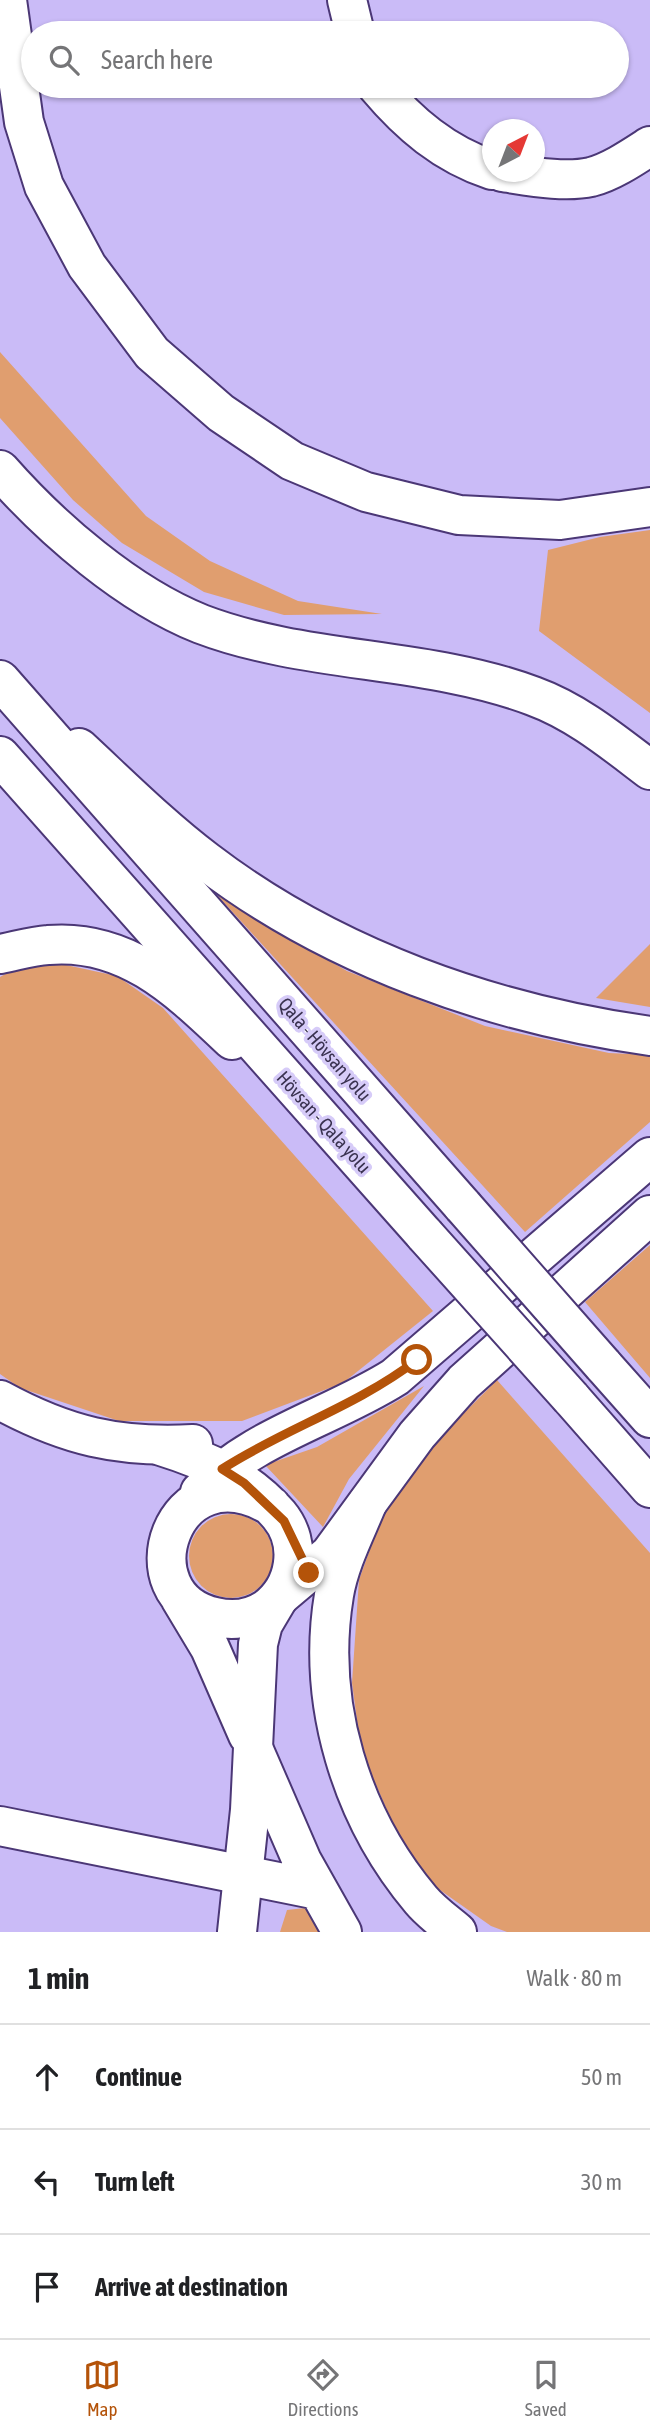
<!DOCTYPE html>
<meta charset="utf-8">
<style>
body{margin:0;font-family:"Asap Condensed",sans-serif;background:#f6f6f6;color:#202124}
.compass{position:absolute;left:482px;top:119px;width:63px;height:63px;border-radius:50%;background:#fff;box-shadow:0 2px 5px #0004;rotate:42deg}
.stop{position:absolute;width:21px;height:21px;margin:-16px;border:5px solid #b45309;border-radius:50%;background:#fff}
.stop.end{background:#b45309;border-color:#fff;box-shadow:0 2px 7px #0008}
.list{margin:0;padding:0;list-style:none}
h2{display:flex;justify-content:space-between;align-items:center;height:91px;margin:0;padding:0 28px;font-size:30px}
h2 small{font-size:23px;font-weight:400;color:#757577}
.list li{display:grid;grid-template-columns:46px 1fr auto;gap:21px;align-items:center;box-sizing:border-box;height:105px;padding:0 28px;border-top:2px solid #e0e0e0}
.list b{display:block;font-size:26px;white-space:nowrap}
.list em{font-size:23px;font-style:normal;color:#757577}
.icon{flex:none;width:38px;height:38px;fill:none;stroke:currentColor;stroke-width:2;stroke-linecap:round;stroke-linejoin:round}
.map{position:relative;flex:none;width:650px;height:1932px;overflow:hidden}
.search{position:absolute;background:#fff;box-shadow:0 2px 5px #0004;left:21px;right:21px;top:21px;height:77px;display:flex;align-items:center;gap:18px;box-sizing:border-box;padding:0 24px;border-radius:38px;color:#757577;font-size:26px}
.sheet{height:406px;background:#fff}
nav{display:flex;justify-content:space-around;align-items:center;box-sizing:border-box;height:98px;border-top:2px solid #e0e0e0;background:#fff;font-size:19px;color:#757577}
nav a{display:grid;justify-items:center;gap:4px}
nav .on{color:#b45309}
.map>svg:first-child{display:block}
</style>
<div class="map">
<svg width="650" height="1932" viewBox="0 0 650 1932">
<rect width="100%" height="100%" fill="#cabbf7"/>
<path fill="#e09e6f" d="M0,352L146,516L210,561L298,601L382,614L284,615L204,592L122,543L73,500L0,418Z
M650,530V713L539,631L548,550L600,537Z
M217,895L347,971L485,1026L609,1053L650,1055V1122L525,1232Z
M650,944V1007L596,998Z
M57,963L117,976L163,1008L433,1311L343,1383L242,1421H119L20,1388L0,1374V977L9,972Z
M650,1245V1378L585,1302Z
M497,1380L650,1553V1932H507L491,1926L430,1883L394,1826L361,1751L352,1683L359,1580L380,1521L423,1454Z
M424,1386L349,1479L323,1527L265,1465L317,1447Z
M189 1556a42 42 0 1 1 84 0a42 42 0 1 1-84 0Z
M305,1908L319,1932H280L287,1910Z"/>
<g fill="none" stroke-linecap="round" stroke-linejoin="round">
<g stroke="#4b3776" stroke-width="42">
<path id="minor" d="M7,0L24,122L44,186L87,266L152,353L221,413L292,461L366,492L459,515L560,520L650,507
M347,0L355,33
M377,86C409,124 444,154 492,170
M502,172C529,176 564,183 591,177C611,172 633,157 650,146
M0,470C52,529 128,595 201,624C306,664 427,656 533,696C577,712 613,742 650,770
M79,748C120,786 161,827 206,861C333,958 493,1014 650,1036
M0,954C16,951 32,946 48,945C127,938 179,990 232,1040
M0,1400C66,1436 118,1448 193,1444
M200,1492C250,1437 332,1417 395,1377L650,1157
M279,1597L330,1554L417,1435L464,1382L650,1215
M253,1748L302,1861L342,1932
M0,1826L318,1890"/>
</g>
<g stroke="#4b3776" stroke-width="42">
<path id="major" d="M0,680L463,1206
M0,756L425,1235
M603,1365L650,1418
M571,1398L650,1488
M161,1446C206,1460 247,1478 279,1515C303,1544 296,1587 266,1609C251,1619 232,1621 215,1617C124,1597 172,1448 271,1506
M367,1504C355,1533 339,1564 334,1595C316,1703 351,1817 421,1900C431,1912 445,1922 457,1932
M180,1598L210,1648L248,1735
M237,1932L250,1810L258,1644L263,1624L279,1597"/>
</g>
<use href="#minor" stroke="#fff" stroke-width="38"/>
<use href="#major" stroke="#fff" stroke-width="38"/>
<g stroke="#4b3776" stroke-width="42" stroke-linecap="butt">
<path id="major-bridge" d="M463,1206L603,1365
M425,1235L571,1398"/>
</g>
<use href="#major-bridge" stroke="#fff" stroke-width="38"/>
</g>
<g fill="none" stroke-linecap="round" stroke-linejoin="round">
<path stroke="#b45309" stroke-width="9" d="M309,1573L284,1521L244,1483L222,1469C286,1428 355,1407 417,1360"/>
</g>
<g text-anchor="middle" dominant-baseline="central" stroke-width="7" stroke-linejoin="round" paint-order="stroke">
<g font-size="19" fill="#3a3250" stroke="#d6cbf8">
<text transform="translate(325 1049) rotate(49)">Qala - Hövsan yolu</text>
<text transform="translate(324 1122) rotate(48)">Hövsan - Qala yolu</text>
</g>
</g>
</svg>
<svg class="compass" viewBox="-18 -18 36 36"><path d="M0-13l5 13h-10z" fill="#e53935"/><path d="M0 13l5-13h-10z" fill="#757577"/></svg>
<div class="stop" style="left:417px;top:1360px"></div>
<div class="stop end" style="left:309px;top:1573px"></div>
<div class="search"><svg class="icon" aria-label="search" viewBox="0 0 24 24"><circle cx="10" cy="10" r="6"/><path d="M15 15l6 6"/></svg>Search here</div>
</div>
<section class="sheet">
<h2>1 min<small>Walk · 80 m</small></h2>
<ul class="list">
<li><svg class="icon" aria-label="ahead" viewBox="0 0 24 24"><path d="M12 20V5M6 11l6-6 6 6"/></svg><div><b>Continue</b></div><em>50 m</em></li>
<li><svg class="icon" aria-label="left" viewBox="0 0 24 24"><path d="M17 20v-9H6M10 6l-5 5 5 5"/></svg><div><b>Turn left</b></div><em>30 m</em></li>
<li><svg class="icon" aria-label="arrive" viewBox="0 0 24 24"><path d="M6 21V4h12l-3 4 3 4H6"/></svg><div><b>Arrive at destination</b></div></li>
</ul>
</section>
<nav>
<a class="on"><svg class="icon" aria-label="map" viewBox="0 0 24 24"><path d="M3 6l6-2 6 2 6-2v14l-6 2-6-2-6 2zM9 4v14M15 6v14"/></svg>Map</a>
<a><svg class="icon" aria-label="directions" viewBox="0 0 24 24"><path d="M12 3l9 9-9 9-9-9zM9 14v-3h6M13 9l2 2-2 2"/></svg>Directions</a>
<a><svg class="icon" aria-label="saved" viewBox="0 0 24 24"><path d="M7 4h10v16l-5-4-5 4z"/></svg>Saved</a>
</nav>
